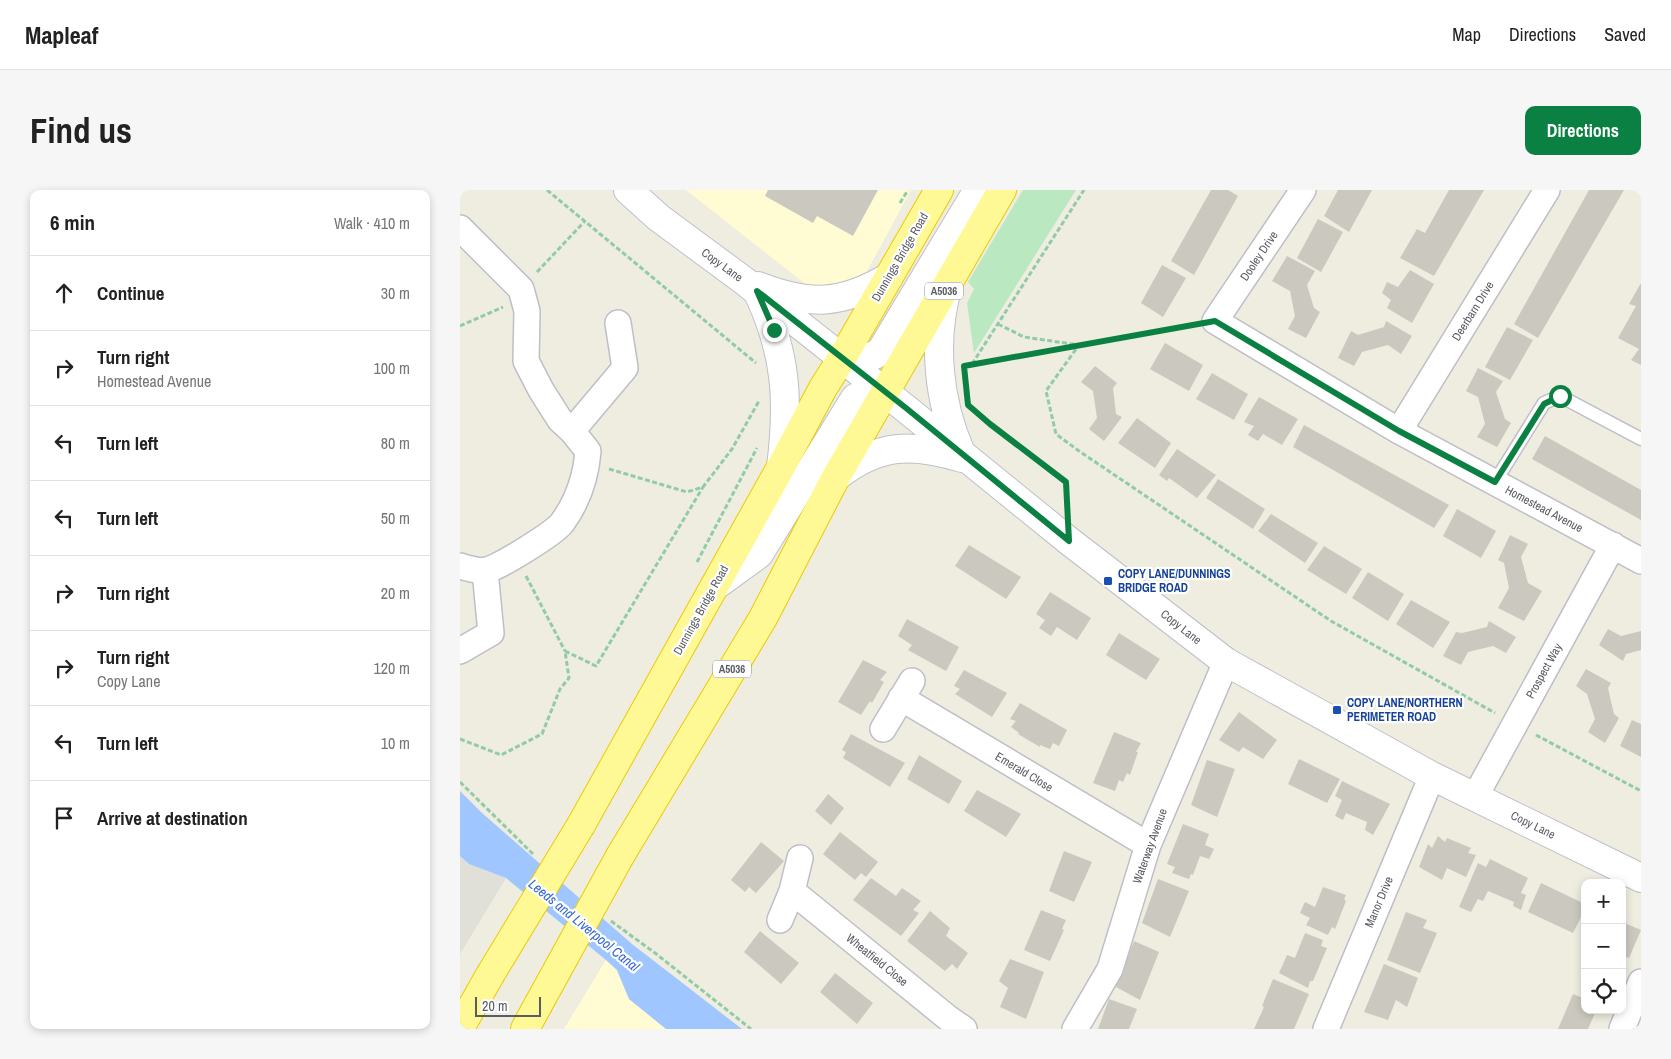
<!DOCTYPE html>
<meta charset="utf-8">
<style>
body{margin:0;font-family:"Archivo Narrow",sans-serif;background:#f6f6f6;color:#222}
.controls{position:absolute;right:15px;bottom:15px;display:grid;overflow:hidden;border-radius:10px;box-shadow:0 2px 8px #0003}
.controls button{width:45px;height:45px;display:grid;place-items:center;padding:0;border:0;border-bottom:1px solid #e0e0e0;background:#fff;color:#222;font:25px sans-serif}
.scale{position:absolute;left:15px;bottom:12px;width:66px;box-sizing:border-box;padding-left:5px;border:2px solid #595c63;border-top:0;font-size:14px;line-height:18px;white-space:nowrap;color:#595c63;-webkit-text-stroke:4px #fff;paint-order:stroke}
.stop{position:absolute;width:15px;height:15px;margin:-11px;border:4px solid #0b8043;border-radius:50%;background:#fff}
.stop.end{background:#0b8043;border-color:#fff;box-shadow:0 1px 5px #0008}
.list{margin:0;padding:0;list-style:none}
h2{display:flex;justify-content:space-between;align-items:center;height:65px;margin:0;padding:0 20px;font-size:21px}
h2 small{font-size:16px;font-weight:400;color:#767676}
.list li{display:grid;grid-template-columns:32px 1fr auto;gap:15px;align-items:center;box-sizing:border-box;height:75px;padding:0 20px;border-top:1px solid #e0e0e0}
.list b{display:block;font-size:19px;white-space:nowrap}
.list p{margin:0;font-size:16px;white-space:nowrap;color:#767676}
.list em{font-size:16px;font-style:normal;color:#767676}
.icon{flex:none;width:28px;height:28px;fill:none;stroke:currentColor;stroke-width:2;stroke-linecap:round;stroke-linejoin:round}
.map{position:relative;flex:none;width:1181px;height:839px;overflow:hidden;border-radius:10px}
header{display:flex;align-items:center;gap:30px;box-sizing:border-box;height:70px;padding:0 25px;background:#fff;border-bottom:1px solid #e0e0e0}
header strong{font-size:24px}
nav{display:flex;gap:28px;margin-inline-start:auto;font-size:18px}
.intro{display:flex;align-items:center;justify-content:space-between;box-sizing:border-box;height:120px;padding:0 30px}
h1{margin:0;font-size:35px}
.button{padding:12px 22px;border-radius:10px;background:#0b8043;color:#fff;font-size:18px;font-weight:700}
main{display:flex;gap:30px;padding:0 30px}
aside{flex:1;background:#fff;border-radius:10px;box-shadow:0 2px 8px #0003}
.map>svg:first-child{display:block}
</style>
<header>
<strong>Mapleaf</strong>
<nav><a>Map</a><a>Directions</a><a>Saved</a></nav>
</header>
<div class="intro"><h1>Find us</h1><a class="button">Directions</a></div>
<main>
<aside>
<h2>6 min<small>Walk · 410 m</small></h2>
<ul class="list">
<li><svg class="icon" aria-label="ahead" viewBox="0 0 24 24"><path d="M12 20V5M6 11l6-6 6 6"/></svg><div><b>Continue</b></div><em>30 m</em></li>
<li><svg class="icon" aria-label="right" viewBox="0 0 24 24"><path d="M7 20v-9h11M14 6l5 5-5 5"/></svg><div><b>Turn right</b><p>Homestead Avenue</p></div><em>100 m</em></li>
<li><svg class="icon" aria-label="left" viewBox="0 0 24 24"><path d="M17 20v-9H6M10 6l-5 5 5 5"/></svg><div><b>Turn left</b></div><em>80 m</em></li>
<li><svg class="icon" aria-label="left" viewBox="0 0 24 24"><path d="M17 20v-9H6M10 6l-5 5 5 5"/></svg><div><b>Turn left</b></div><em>50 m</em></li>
<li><svg class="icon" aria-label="right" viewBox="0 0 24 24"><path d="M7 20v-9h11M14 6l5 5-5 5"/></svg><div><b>Turn right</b></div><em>20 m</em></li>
<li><svg class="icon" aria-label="right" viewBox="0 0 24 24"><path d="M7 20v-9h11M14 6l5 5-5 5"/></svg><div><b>Turn right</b><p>Copy Lane</p></div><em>120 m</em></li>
<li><svg class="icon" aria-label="left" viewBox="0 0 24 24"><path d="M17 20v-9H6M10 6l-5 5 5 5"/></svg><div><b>Turn left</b></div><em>10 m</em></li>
<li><svg class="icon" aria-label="arrive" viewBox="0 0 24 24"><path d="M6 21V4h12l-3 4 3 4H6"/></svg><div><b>Arrive at destination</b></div></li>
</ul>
</aside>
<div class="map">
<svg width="1181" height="839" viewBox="0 0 1181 839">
<rect width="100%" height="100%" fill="#eeede0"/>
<path fill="#fffcd4" d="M226,0H451L406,83L382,98L353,100Z
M146,770L157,780L169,809L206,839H104Z"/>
<path fill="#e1e0d8" d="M0,666L9,674L46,688L0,764Z"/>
<path fill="#bae9c1" d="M563,0H616L514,163L507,113L514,99L508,92Z"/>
<path fill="#9fc6ff" d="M0,601L22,623L172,754L282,839H206L169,809L157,780L146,770L46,688L9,674L0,666Z"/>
<path fill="#cbc9bf" d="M308,0H418L393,46L357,26L353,33L305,6Z
M751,0H768L778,6L734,85L711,71Z
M878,0H912L889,42L864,26Z
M989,0H1024L974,86L940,68L957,39L965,43Z
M1129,0H1164L1078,148L1054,134Z
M858,29L883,42L861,82L837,68Z
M827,66L855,81L847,95L854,118L860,122L846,148L828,139L835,126L830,101L812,91Z
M702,75L726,88L703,127L681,113Z
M950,80L974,94L952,133L927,118L931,110L922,103L927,92L938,97Z
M1181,93V175L1171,170L1179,159L1158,148L1176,116L1169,114Z
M926,131L952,146L941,164L928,155L902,162L894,176L878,168L891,141L898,145L924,137Z
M1047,137L1073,150L1050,190L1025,177Z
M705,153L743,175L729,201L690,179Z
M635,176L657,193L653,198L656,224L662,227L644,251L629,239L637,228L633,201L621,192Z
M1018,178L1043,191L1036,202L1045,229L1051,233L1037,257L1017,247L1025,234L1018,207L1006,201Z
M752,183L788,204L774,230L736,209Z
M799,207L838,229L822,255L803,244L798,251L788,245L794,236L784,232Z
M677,228L711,253L695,278L658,253Z
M844,235L989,315L974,338L833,257Z
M1085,246L1181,300V330L1072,269Z
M717,259L756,285L737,308L709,288L707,291L699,285Z
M758,289L805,319L793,339L746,308Z
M997,319L1036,341L1021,368L983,346Z
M811,324L858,353L845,373L798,341Z
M1050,345L1068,354L1061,367L1068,393L1082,401L1064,431L1038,418L1049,398L1044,373L1038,370Z
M509,355L561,387L546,409L495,376Z
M864,356L902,379L886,404L847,380Z
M908,382L944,404L928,431L892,408Z
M590,402L631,428L617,450L597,437L591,446L579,438L585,430L576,424Z
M951,410L990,432L973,458L936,434Z
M447,429L499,457L486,481L448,460L452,455L438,446Z
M1029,431L1056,447L1046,463L1033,456L1008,462L1001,475L983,466L996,442L1002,443L1027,437Z
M1148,439L1161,446L1181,441V460L1166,464L1163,471L1139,455Z
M659,443L700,469L686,490L646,465Z
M403,470L427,482L420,490L424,492L412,513L410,511L401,525L378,512Z
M1126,479L1151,493L1148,498L1154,524L1159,528L1145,553L1128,542L1135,529L1127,504L1116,496Z
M504,480L547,503L532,527L495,504L500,499L494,496Z
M560,513L607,540L599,556L593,553L590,559L580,555V557L558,544L559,543L551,537L556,531L550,529Z
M779,522L817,550L803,569L783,557L779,562L759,550Z
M1172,530L1181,534V567L1160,556Z
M654,542L681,553L676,562H678L670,585L667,583L663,592L659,590L655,601L633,593Z
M391,544L445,573L430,597L383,568L386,562L382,560Z
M459,565L502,591L489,614L447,589Z
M839,569L880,589L867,613L828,594Z
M747,570L775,579L757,627L731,615Z
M882,591L930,614L913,645L905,640L907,632L886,623L883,630L875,626L882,610L875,606Z
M517,600L561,624L546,647L504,621Z
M368,604L384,618L371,635L355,621Z
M723,634L749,644L745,655L754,659L749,669L740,666L733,685L731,684L729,689L712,683L715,677L707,674Z
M380,642L418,672L406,687L401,683L395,690L363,664Z
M978,646L985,652L987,648L1011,658L1008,663L1016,665L1006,687L987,678L982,690L959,677L968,654L972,658Z
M301,652L324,671L296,703L289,697L285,702L271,690Z
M604,661L632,672L614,712L589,701Z
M1030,669L1068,688L1061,703L1066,705L1061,720L1053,716L1054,712L1028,701L1023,711L1018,709L1011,722L999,717L1018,673L1026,677Z
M411,688L436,706L442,698L461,711L453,720L459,723L441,746L393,710Z
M698,689L729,701L710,747L682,733Z
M1081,693L1125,714V719L1113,743L1068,722Z
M863,697L886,705L884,709L886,711L875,739L872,737L868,745L846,735L850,728L840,723L845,712L855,717Z
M581,720L606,730L602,739L604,740L590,771L564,760Z
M470,721L490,738L486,746L508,763L497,779L492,774L485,781L447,751Z
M946,722L967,730L963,738L977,743L960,783L927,770Z
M1162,732L1181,740L1169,768L1162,765Z
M300,741L339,773L321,794L284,762Z
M845,743L863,750L861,756L867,758L853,791H850L848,798L819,783L827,765L835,768Z
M674,751L699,762L680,810L656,797Z
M550,769L584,782L566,829L540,817L548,798L539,791Z
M924,774L958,788L947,817L936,810L928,830L904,822Z
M375,783L413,813L397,834L360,802Z
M813,789L849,804L834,839H794L804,817L802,816Z
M1113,804L1125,809V820H1131L1135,823L1128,839H1098Z
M649,809L677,819L669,839H638Z"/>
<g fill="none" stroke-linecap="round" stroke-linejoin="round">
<g stroke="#bebfc6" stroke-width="15">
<path id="service" d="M1035,292L1084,213L1100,206L1181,249"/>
</g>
<g stroke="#bebfc6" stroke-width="28">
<path id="minor" d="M843,0L755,131L939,241L1181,371
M0,38L61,99L67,121L66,171L81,200L100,230L112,241L128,261C126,287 118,311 102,333C93,344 41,376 27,380C19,382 7,378 0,376
M112,241L165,178L158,133
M939,241L1087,0
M0,461L31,443L25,381
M441,508L688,655
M423,539L452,491
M1015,607L1153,355
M332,701L488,828L504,839
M320,730L332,701L340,668
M615,839L650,779L688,655L766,472
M866,839L972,586
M1162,839L1181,792"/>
</g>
<g stroke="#bdc0c8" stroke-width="30">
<path id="secondary" d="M168,0L199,28L283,90L445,218L609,351L766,472L972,586L1181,688
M298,96C350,116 381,115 429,87
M488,96C472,150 478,211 501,263
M299,105C327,165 329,213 321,277
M382,168C396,172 409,170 421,161L516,3L520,0
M376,287C419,253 452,253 502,268
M255,396L299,364L395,208L408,202H426"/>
</g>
<g stroke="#eeca00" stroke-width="30">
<path id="trunk" d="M121,635L321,277L363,198L382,168L479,0
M160,666L303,428L376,287L542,0
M0,838L30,785
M65,839L78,815"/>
</g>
<path stroke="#92caaa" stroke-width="3" stroke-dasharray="5 2.5" stroke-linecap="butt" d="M87,0L296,173
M440,13L448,0
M77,82L125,31
M538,134L564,147L619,155L586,201L596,244L619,261L871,431L1035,523
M0,136L43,117
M512,174L624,0
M504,176L734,135
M511,218L606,292L607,318
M149,279L227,302L243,297L272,259L299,211
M237,372L297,258
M66,386L105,461
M1076,545L1181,601
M0,549L41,565L82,544L100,499L109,488L105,461L136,476L243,297
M0,592L74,665
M151,731L195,763L291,839"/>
<use href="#service" stroke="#fff" stroke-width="12"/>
<use href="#minor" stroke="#fff" stroke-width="25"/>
<use href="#secondary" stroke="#fff" stroke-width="28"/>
<use href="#trunk" stroke="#fff995" stroke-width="28"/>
<g stroke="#eeca00" stroke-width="30" stroke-linecap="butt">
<path id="trunk-bridge" d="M30,785L121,635
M78,815L160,666"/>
</g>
<use href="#trunk-bridge" stroke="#fff995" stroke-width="28"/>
</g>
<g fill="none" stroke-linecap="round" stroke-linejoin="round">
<path stroke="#0b8043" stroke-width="6" d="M314,140L297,101L446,218L609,351L606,292L530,234L508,215L504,176L755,131L939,241L1035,292L1084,214L1100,206"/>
</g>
<g fill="#1a4fb4" stroke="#fff" stroke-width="2">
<rect x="643" y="386" width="10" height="10" rx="2.5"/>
<rect x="872" y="515" width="10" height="10" rx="2.5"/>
</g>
<g text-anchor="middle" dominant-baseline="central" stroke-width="4.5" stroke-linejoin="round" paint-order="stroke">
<g fill="#fff" stroke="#8b8d92" stroke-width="1">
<rect x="465" y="92.5" width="38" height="17" rx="4"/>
<rect x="253" y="470.5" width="38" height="17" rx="4"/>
</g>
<g font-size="11" font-weight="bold" fill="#595c63">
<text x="484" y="101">A5036</text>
<text x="272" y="479">A5036</text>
</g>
<g font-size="12" fill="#595c63" stroke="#fff">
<text transform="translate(799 66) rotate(-56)">Dooley Drive</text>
<text transform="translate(440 67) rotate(-60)">Dunnings Bridge Road</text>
<text transform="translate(262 75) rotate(36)">Copy Lane</text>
<text transform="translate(1013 121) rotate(-58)">Deerbarn Drive</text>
<text transform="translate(1084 319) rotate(28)">Homestead Avenue</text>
<text transform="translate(241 420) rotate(-61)">Dunnings Bridge Road</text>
<text transform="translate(721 437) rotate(38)">Copy Lane</text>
<text transform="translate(1084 481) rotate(-61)">Prospect Way</text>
<text transform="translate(564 582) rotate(31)">Emerald Close</text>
<text transform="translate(1073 635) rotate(26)">Copy Lane</text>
<text transform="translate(690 656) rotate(-70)">Waterway Avenue</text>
<text transform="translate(919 712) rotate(-67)">Manor Drive</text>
<text transform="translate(417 770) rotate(39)">Wheatfield Close</text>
</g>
<g font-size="12" font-weight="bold" fill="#164399" stroke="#fff" text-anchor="start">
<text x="658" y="384">COPY LANE/DUNNINGS<tspan x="658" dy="14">BRIDGE ROAD</tspan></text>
<text x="887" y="513">COPY LANE/NORTHERN<tspan x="887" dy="14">PERIMETER ROAD</tspan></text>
</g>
<g font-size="14" font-style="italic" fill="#3668ce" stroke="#fff">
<text transform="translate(124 735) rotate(39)">Leeds and Liverpool Canal</text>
</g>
</g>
</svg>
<div class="controls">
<button>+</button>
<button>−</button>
<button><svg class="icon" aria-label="locate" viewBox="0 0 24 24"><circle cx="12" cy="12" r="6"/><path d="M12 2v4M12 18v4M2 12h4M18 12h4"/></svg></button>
</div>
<div class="scale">20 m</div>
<div class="stop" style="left:1100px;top:206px"></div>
<div class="stop end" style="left:314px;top:140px"></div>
</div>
</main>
